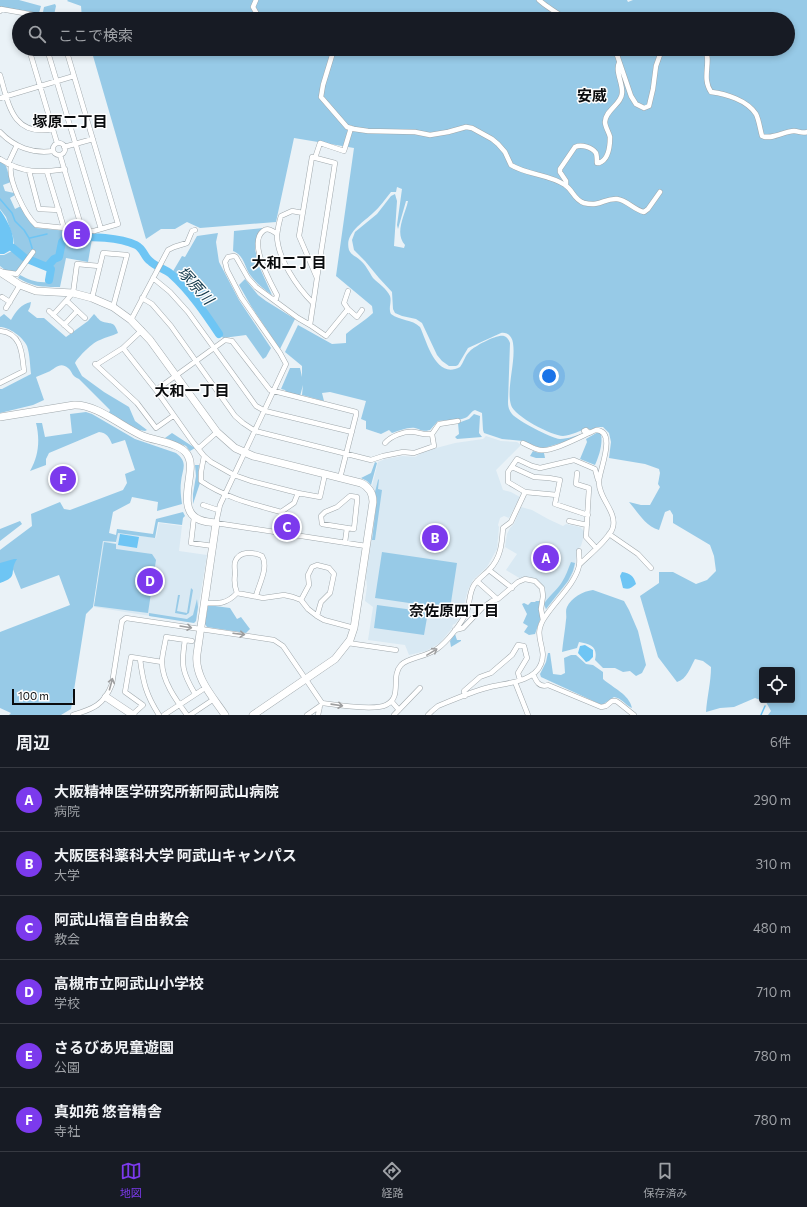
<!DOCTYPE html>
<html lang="ja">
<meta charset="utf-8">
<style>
body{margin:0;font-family:Commissioner,"Noto Sans JP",sans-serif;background:#242831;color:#f1f3f6}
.controls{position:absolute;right:12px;bottom:12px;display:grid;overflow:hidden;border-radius:4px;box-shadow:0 2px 6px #0003}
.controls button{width:36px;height:36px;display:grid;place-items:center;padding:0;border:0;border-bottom:1px solid #363941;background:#171b24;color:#f1f3f6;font:20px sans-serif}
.scale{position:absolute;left:12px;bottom:10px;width:63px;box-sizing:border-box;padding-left:4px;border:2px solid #0a0c0e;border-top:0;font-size:11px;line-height:14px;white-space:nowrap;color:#0a0c0e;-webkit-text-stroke:3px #fefefe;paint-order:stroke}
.you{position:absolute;left:549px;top:376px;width:14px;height:14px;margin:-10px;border:3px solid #fff;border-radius:50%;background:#1a73e8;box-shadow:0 0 0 6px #1a73e833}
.badge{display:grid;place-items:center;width:26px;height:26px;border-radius:50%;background:#7c3aed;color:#fff;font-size:13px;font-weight:700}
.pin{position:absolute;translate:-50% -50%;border:2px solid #fff;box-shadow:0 1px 4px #0006}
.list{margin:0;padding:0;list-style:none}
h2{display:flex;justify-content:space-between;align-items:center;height:52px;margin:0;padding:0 16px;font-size:17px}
h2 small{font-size:13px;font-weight:400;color:#9ea1a6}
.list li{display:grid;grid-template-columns:26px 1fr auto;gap:12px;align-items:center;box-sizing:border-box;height:64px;padding:0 16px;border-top:1px solid #363941}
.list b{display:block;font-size:15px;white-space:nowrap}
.list p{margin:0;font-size:13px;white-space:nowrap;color:#9ea1a6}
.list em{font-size:13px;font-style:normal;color:#9ea1a6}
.icon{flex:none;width:22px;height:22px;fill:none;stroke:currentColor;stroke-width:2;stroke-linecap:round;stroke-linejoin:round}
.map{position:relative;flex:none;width:807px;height:715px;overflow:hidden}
.search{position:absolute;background:#171b24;box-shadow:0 2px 6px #0003;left:12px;right:12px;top:12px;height:44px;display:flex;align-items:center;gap:10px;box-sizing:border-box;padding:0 14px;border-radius:22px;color:#9ea1a6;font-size:15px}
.sheet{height:436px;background:#171b24}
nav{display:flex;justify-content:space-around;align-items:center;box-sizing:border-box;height:56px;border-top:1px solid #363941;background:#171b24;font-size:11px;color:#9ea1a6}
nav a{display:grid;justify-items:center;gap:2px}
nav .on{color:#7c3aed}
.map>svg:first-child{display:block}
</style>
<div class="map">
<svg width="807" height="715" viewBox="0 0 807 715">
<rect width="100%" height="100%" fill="#eaf2f7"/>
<path fill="#d9e9f3" d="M486,436L501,441L517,442L521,445L496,470L503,490L511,492L520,497L509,518L504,516L500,518L498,525L499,527L497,549L487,567L473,580L468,590L461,616L455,624H454L452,626L453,627L440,643L426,651L409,655L405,645L368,640L373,607L365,601L367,587L366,577L376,504L375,491L372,486L378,462L385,459L403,456L415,457L425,451L455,443L483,439Z
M521,507L532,510L548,519L563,526L566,524L580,527L585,532L581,546L577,550L575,566L571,579L546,610L543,605L545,590L540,582L530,577L521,579L506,570L517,554L505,547L507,534L510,528L514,524Z
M159,523L182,526L179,551L207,555L196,621L194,623L94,607L103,541L116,543L118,533L156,538Z"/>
<path fill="#97cae7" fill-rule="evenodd" d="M0,0H19L41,6L39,13L0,7Z
M68,0H627L628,2L633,0H807V715H768L771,711L766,702L755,698L734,707L720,708L706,712C707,697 711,682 711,667L703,661L695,659C690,668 687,679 677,682L658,657L640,596L659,583V572H673L696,584L707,580L716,571L714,556L710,545L673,523V515L670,510L665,512L659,530C645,526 638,512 629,502L641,505H650L660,487L658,484L660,473L659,469L645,464L609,458L611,442L609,433L603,427H597L591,430L587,428C580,431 572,435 563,436C552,436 514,416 511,405C506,388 516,362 513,343C512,336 507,332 501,333L468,348L458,365L456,366H449L442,361L437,355L422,323L416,319L402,316L395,313L393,309L392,292L379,278L365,261L354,250L352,240L355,232L377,214L391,196L395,194L397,201L394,246L404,248L405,245C394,233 405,215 408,201H406L398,229L397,225L402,189L397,187L396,192H391C385,199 380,207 373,213C364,222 344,233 349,250C351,255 357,257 360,260C366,265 369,272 373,278C378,283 387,289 390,296C392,302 388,308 391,314C400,321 412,319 420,327C427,342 436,380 460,367C464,362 465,355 470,351C475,346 497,334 504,336C507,337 509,340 510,343L508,402C508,407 509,410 512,414C518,421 551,438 560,439C568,439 577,435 585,433L564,442L544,448L538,447L523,441L502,439L484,433L483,430L482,413L475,410C470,412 470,416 465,418C457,421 446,420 438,421L430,430C422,432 422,430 415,428C407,427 399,431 392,433L389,430L381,434L366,429V421L361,419L366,401L330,392L322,393L324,401L302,395L303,385L300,396L286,392L285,390L281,389L290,368H300L302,377V366L285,352L298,325L332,344L346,343V334C355,326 365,321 373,313L372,306L336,276L354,148L294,138L276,222L200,228L187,222L175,229H161L146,239L91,49H788V19H82L81,6L67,1ZM762,670H792V700H762Z
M55,4L56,6L54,15L43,12L44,7Z
M0,161L6,166L11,182L3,185L5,191L14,193L15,195L10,198L15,209L21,206L31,222L36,228L89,233V236L66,235L65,242L67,238L92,239L88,262L66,258L60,287C42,287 34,287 18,278L20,275C29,280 37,283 48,282L49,280L51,267L49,265L31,259L34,252L32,250L17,272L5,270L0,266V255H4L12,251L14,243L13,237L6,217L0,209Z
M263,228L257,235L255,249L259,266L272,295C264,289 257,284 251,276C244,267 245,256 233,251L234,231Z
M218,233L216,242L219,262L239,300L271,348L266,357L263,359L246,335L223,338C208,314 193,292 172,273L182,256L185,257L197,236Z
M245,279L258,295L266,301L295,319L280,349L251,306L239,285Z
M31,302L30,307L28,311L37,318H44L66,337L88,321L94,314C96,316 99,320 101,321C111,325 114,320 118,333C112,336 106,337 100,340C93,342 78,357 75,363L82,376L104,392L129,407L135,421L147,430L145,431L139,430L109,413L110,410L79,379C71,376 73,372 68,368C60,361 55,369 48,372C44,374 40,375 36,377L44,400L33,405L0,413V389H2L31,374C30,366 30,355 27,346C23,337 9,327 0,327V317L4,314L11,320C16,311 21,304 31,302Z
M86,412L92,414L135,439L176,453C189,463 182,469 181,482C180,489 181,497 182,504L157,511L158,502L132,497L130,503L113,512L109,533L116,535L117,529L153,534L156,519L183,512L185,516L183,518L182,525L158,522L155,538L118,533L116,542L103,541L93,607L86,614L71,709L61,715H9L11,713L0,708V632L70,605L59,575L21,589L10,562L0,566V550L32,526L31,514L60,502L64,509L70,510L123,490L127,483L125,474L135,470L125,440L112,444C109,437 107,433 99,432L49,453L46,459V465L30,471C39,456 40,439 36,423H42L45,437L72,433L70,414Z
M474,414L480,416L479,433L482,437L457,439L455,437L459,434L458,423L469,419Z
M598,432L601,434C603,444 599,456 595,465L580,459L587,442L586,439Z
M172,433L195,448L190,451L186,446L165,438Z
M533,451L539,453H544L545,458H536L530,456Z
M375,462L377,463L371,485L367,481L361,478L371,473Z
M195,465H199L198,481L200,483L193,504V494L196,476Z
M379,479L378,489L382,490L375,540H372L377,499L375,492L378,480Z
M20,521L22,524L0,541V529Z
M104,542L116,544V549L152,554L156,560L148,613L94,606Z
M382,552L457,563L450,609L375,598Z
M571,562L575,563L573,571L568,581L546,609L544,604C546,599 558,589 562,582C566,576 568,569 571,562Z
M191,588L193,590L189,613L186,615L175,613L178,595H180L177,611L187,613Z
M593,590L624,601L629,610L638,631L646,665L642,673L636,676L630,671L623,672L615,668H603L595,660C598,647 591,644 579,642L577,648L562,652C563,641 565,631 566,620C567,615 565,611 567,607C571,598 583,591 593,590Z
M197,599L198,607L196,621L194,623L149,616V613L187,619L193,615Z
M536,601H540L541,617L535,634L529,635L524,632L528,626L523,623L527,614L522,604L524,603L528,605L531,602H535Z
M208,605L230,608L237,619L241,617L250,629L246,633L207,627L205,624Z
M377,605L428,612L424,635L374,628Z
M455,634L457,640H461V641L451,647L450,641Z
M548,653H550L553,674L561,675L565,673L564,658L571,655H576L586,664L593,665L603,672V679C613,688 629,694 632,708C625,705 622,698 614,697L602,705L541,677L540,674L546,662Z"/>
<path fill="#6ec5f4" d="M0,210C7,220 18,238 11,250L4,254H0Z
M34,259L48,265V268L46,269L31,263L30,260Z
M120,534L139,537L137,548L118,545Z
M14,559H17C8,573 20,576 0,583V563Z
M622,572C630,573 634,576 636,584C631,588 629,590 623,588L620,576Z
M585,645L593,650V657L589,661L586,662L578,653L580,646Z"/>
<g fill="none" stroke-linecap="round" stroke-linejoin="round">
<path stroke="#6ec5f4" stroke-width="1.5" d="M0,199L12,213L15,221L24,230L29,238L33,251
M30,238L47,234
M761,715L765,706"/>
<path stroke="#6ec5f4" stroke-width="8" d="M13,248L25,258L47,267L54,259L59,257L62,242L66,237C87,237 117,236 136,245C144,249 144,257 150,261C156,267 165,269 171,274C190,291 205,313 219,334
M47,267L51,269L49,280"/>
<g stroke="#a0a8ac" stroke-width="5.5">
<path id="street" d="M256,0L253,7L257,14L276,19
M539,0C543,4 561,16 566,18C576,20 583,12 591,19
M0,11L1,9L57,19
M29,49L57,143
M47,49L101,229
M334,49L323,85L321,97L347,127L354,129L368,131L415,132L430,135L448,132L466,127L472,128L492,139L498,144L505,152L511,165C527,175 549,174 565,185C573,190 574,200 584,203C601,207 604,198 617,199C627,200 634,210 644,212L648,209L660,192
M615,49L631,96L636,104L644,108L649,106L653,89L656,66L662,49
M705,49C712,62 701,77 711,92C726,94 747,100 756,114C759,120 760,129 762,136C773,140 784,131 794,131C799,131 802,134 807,132
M0,75C9,106 13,137 53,129
M0,98L74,76
M0,132C14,147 33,154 53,151
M53 149a6 6 0 1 1 12 0a6 6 0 1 1-12 0Z
M64,147L93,139
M60,155L82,229
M312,157L335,163L317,278L299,236Z
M315,158L320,143L344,151L351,128
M0,159C22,173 40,173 65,169
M8,164L17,145
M11,166C8,180 25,215 36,225L94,231L118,224L66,49
M29,171L39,209L59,210
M47,172L64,228
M566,185V181L560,172V169L575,147C581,144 592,147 596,153C597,156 597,160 597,163H599C608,160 610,147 610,137C609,132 605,127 605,122C605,110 622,104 622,93C623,84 615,71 619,63
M303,213L292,211L281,216C279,222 278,228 277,235C277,258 297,287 313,303
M3,272L17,274L33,252
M153,278L170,292L188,312L256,406L265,411L352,432
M317,278L310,325L298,318L256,287L248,278L236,257L234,256L228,257L225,262L227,270L241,297L280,353L286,364L220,505L216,523L366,546
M2,297L10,302
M92,298L103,253L127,255L113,307
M142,298L152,304L171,326L235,416L243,423L255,431L371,460L383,456L403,452L414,453L434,446L432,434L439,424L458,421
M273,299H276L277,295C270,282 248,243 263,231C268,227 273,231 277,234
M67,301L85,318
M6,308L20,285
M348,309L344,303L348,291
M49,311L71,331
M53,315L73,293L77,264L99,266
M131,320L168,250L174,247L187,243L192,231L195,230
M64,325L77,311
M310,325L326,336L348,309L357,317L362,310
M0,331C22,333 22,354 24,371L0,383
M123,348L156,390L192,441L204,456L211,462L234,475L251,481L298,493L294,503L281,512C252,504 226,498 201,481V472L204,456
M95,364L137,403L156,428L173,416
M96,365L123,348L142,330
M156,390L225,340L232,341L270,390L356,412V415L340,478
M584,431L586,430L589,433
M385,443C391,436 404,431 414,432C422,433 422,435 432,434
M523,443C528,445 534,449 540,450C554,452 583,435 596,430C617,431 600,468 599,481C598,498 617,511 613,527C611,537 587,557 579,565
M199,448L217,432
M512,467L534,477L549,478L560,480L555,504L588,515
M577,473L576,484L589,488L586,537L596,548
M298,493L320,497L325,474
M557,495L525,492L508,482V472L517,459L532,466L540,468L574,460L595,469L598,480
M203,505L218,510
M194,517L191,543L213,546
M569,521L587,525
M609,534L638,554L651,568
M345,542L347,528L322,524L321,516L325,512L337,507L350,496L357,497V501L354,529L347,528
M489,570L512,588
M477,581L497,599
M237,593C234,586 234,581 235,574C235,571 234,565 235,562C239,550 254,552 262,556C269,567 259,584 256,596
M301,600L309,585L308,575L312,567L317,565L329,568L334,574L330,593L321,602L317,616
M204,603C218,604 227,604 237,593L263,598L284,595L293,597L301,600L308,609L317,616L324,620L354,628
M455,630L463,628L482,608L492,601L498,599L518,582L525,579L535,581L542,588L543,596L541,609L543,620
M185,640C181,665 182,672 195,694
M348,643L396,650
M140,659C143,682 146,695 159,715
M533,674C536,681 539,688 548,685L601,707L606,706L612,701H616L619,703L634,715
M515,682L528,715
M465,696L464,691L480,677L491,673L512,655L518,645L524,646L527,658L518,673L520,680
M392,702L399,710
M133,714L143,705L125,692L131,657L162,662
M73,715C93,709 104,705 112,684L122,621L126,618L274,640L283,646L322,703C336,705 374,711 386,705C403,697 390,677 401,665C407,658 426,657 437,649C447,642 462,623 467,611C470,603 469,593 474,585C478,579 484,575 489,570C501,558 502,543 503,528L511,522L525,492
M164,715L202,690
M187,715C176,700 162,681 162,662C162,654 165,645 166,637L192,641
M190,715L214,699
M307,715L320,706
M318,715L320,706
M394,715L420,688
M428,715L432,711L438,706C455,699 473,691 490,687C506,683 534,682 541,664C548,647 531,637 545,617C555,601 575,584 579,566C580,561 579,556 579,551"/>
</g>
<g stroke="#a0a8ac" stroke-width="8">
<path id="secondary" d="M0,272L20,285L36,291L73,293L92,298L113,307L131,320L150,340L217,432L235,448L253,456L361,483C369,487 373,493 373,502L354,628L350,640L335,659L253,715
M0,417L74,405C97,404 122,427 143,436C155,441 180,443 187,454C191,460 191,465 190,472C189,486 181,511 198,519C203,522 210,522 216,523L197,654C194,677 213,697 225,715
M106,697L133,715"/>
</g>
<use href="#street" stroke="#fff" stroke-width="4.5"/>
<use href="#secondary" stroke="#fff" stroke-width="7"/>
</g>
<defs><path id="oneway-shaft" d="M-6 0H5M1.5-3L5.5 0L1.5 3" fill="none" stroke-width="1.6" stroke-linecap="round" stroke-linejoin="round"/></defs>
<g stroke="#9d9e9f">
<use href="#oneway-shaft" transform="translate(186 627) rotate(9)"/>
<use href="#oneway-shaft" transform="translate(239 634) rotate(7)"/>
<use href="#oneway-shaft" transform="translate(432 652) rotate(-31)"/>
<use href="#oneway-shaft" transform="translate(111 684) rotate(-75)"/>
<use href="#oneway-shaft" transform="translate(337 705) rotate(8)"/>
</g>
<g text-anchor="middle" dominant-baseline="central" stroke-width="3" stroke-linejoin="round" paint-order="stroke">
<g font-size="15" font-weight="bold" fill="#0a0c0e" stroke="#fefefe">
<text x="592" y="95">安威</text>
<text x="70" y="121">塚原二丁目</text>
<text x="289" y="262">大和二丁目</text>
<text x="192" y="390">大和一丁目</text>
<text x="454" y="610">奈佐原四丁目</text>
</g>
<g font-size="15" font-style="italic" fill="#11384b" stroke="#fefefe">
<text transform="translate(196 285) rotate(48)">塚原川</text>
</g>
</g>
</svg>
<div class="controls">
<button><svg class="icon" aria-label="locate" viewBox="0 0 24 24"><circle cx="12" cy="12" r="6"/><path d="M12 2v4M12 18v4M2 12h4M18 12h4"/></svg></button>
</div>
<div class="scale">100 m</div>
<div class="you"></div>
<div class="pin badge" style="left:546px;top:558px">A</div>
<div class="pin badge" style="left:435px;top:538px">B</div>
<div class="pin badge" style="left:287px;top:527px">C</div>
<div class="pin badge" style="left:150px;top:581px">D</div>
<div class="pin badge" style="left:77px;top:234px">E</div>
<div class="pin badge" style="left:63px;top:479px">F</div>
<div class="search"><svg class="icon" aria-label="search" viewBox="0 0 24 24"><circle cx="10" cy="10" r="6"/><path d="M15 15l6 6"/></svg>ここで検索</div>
</div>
<section class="sheet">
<h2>周辺<small>6件</small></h2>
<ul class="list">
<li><span class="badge">A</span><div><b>大阪精神医学研究所新阿武山病院</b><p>病院</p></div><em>290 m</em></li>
<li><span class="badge">B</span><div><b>大阪医科薬科大学 阿武山キャンパス</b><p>大学</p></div><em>310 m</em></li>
<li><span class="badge">C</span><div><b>阿武山福音自由教会</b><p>教会</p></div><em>480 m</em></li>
<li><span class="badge">D</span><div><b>高槻市立阿武山小学校</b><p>学校</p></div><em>710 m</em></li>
<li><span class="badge">E</span><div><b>さるびあ児童遊園</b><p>公園</p></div><em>780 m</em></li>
<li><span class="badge">F</span><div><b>真如苑 悠音精舎</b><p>寺社</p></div><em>780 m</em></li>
</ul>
</section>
<nav>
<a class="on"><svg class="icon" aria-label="map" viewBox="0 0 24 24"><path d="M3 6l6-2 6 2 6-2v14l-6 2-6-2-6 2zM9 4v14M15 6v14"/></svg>地図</a>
<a><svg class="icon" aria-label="directions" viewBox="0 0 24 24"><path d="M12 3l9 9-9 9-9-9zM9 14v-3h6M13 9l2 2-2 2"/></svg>経路</a>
<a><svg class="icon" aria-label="saved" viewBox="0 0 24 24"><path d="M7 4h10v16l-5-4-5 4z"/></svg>保存済み</a>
</nav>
